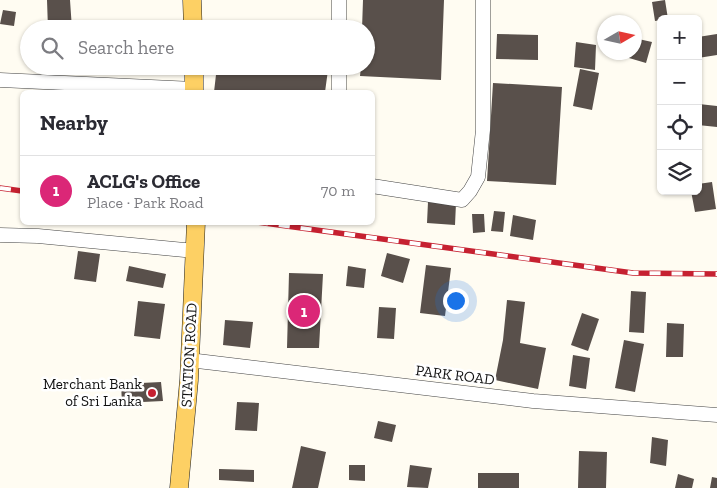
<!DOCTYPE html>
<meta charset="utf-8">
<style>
body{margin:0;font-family:"Zilla Slab",serif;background:#f2f2f3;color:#2b2b33}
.controls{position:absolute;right:15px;top:15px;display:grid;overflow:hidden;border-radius:8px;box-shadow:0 1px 4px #0004}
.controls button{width:45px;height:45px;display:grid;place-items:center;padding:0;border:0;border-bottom:1px solid #e1e1e2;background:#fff;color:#2b2b33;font:25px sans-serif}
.compass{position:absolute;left:597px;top:15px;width:45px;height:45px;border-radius:50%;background:#fff;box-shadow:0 1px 4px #0004;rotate:81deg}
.you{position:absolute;left:455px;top:300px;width:18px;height:18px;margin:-12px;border:4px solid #fff;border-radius:50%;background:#1a73e8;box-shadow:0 0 0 8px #1a73e833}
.badge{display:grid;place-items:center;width:32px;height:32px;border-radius:50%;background:#db2777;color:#fff;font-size:16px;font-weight:700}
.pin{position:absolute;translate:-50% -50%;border:2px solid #fff;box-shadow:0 1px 5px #0006}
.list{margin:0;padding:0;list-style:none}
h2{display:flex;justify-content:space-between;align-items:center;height:65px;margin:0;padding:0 20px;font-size:21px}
h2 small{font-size:16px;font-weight:400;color:#7c7c81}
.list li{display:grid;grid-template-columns:32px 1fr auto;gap:15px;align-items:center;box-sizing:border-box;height:70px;padding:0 20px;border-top:1px solid #e1e1e2}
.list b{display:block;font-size:19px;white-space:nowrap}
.list p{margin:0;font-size:16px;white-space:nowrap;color:#7c7c81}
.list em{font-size:16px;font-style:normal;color:#7c7c81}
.icon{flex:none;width:28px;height:28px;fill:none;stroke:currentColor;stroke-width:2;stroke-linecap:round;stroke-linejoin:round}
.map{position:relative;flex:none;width:717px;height:488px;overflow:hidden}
.search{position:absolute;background:#fff;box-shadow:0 1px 4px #0004;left:20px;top:20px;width:355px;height:55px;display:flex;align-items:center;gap:12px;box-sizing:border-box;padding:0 18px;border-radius:28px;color:#7c7c81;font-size:19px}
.panel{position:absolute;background:#fff;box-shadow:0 1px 4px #0004;left:20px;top:90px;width:355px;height:135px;border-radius:8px}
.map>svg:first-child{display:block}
</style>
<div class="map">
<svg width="717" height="488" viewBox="0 0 717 488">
<rect width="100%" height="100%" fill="#fffcf2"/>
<path fill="#59504b" d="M47,0H70L72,29H48Z
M363,0H444L441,80L360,76L361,66H366V29H362Z
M665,0L668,19L655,21L652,2Z
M3,10L16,12L14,26L0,24Z
M155,23L156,29H114V28Z
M497,34L538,35V60L496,59Z
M717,34V55L698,58V37Z
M634,38L652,42L646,63L629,58L630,52H634Z
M576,42L596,45L595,70L574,67Z
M217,66H296L328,70L325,92H214Z
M580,69L599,73L592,110L573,106Z
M493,83L562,87L556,185L487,181Z
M699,104L717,106V127L698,125Z
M712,182L716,209L695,212L691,191H698V184Z
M428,202L456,203L455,225L427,223Z
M494,211L505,212L503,232L491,231Z
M472,214H484L485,232L473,233Z
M513,215L536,220L533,240L510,236Z
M78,251L100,254L96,282L74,279Z
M387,253L410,259L403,283L381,276Z
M426,265L451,268L445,316L420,313Z
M129,266L166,274L163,288L126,281Z
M348,266L366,269L364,288L346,286Z
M289,273L323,274L319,348H287Z
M631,291L646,292L644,333L629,332Z
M507,300L525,302L520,343L546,348L538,389L495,380L503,340Z
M138,301L165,304L160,339L134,336Z
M379,307L396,308L394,339L377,338Z
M582,313L599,319L588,351L571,345Z
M225,320L253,322L250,348L223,345Z
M667,323L684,324L683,357H666Z
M624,340L644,344L635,392L615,388Z
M573,355L590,358L586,389L569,386Z
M161,382L163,401L122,403L121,384Z
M237,402L259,403L257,431L235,430Z
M378,421L396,425L392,442L374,438Z
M652,437L668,440L666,466L650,463Z
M301,446L326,452L318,488H292Z
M579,451L607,452L606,488H578Z
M349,465H365V481L349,480Z
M410,465L432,468L428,488L407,487Z
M219,469L254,470V482L219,480Z
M478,473H519V488H478Z
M678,474L694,479L692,488H675Z
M712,477L717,478V488H710Z"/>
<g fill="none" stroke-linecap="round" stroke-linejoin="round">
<g stroke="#434343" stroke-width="15">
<path id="minor" d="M339,29V0
M0,80L194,89
M339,92V66
M372,186L462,200L470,191L478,177L483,130V0
M0,235L38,236L195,251
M189,360L533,401L717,415"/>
</g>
<g stroke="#212121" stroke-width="19">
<path id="major" d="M192,0L193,29
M194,66V92
M179,488L189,380L196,222"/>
</g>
<use href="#minor" stroke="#fff" stroke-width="14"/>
<use href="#major" stroke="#fdd064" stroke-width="18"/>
<g stroke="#c62131" stroke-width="5.5">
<path id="rail" d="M0,188L22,191
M257,222L633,273L717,274"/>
</g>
<use href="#rail" stroke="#fff" stroke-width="4" stroke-dasharray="11" stroke-linecap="butt"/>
</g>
<circle fill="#c62131" stroke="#fff" stroke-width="2" cx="152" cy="393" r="5"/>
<g text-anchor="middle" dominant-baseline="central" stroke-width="5" stroke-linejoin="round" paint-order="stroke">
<g font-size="15" fill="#101010" stroke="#fff">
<text transform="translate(189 355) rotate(-87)">STATION ROAD</text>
<text transform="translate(455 375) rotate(7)">PARK ROAD</text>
</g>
<g font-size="15" fill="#101010" stroke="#fff" text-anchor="end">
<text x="142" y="384">Merchant Bank<tspan x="142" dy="17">of Sri Lanka</tspan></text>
</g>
</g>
</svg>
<div class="controls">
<button>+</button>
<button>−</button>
<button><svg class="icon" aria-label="locate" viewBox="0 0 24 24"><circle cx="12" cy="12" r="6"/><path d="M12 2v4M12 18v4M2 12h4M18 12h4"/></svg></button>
<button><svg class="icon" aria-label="layers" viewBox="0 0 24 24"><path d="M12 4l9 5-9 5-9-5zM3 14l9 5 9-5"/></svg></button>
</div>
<svg class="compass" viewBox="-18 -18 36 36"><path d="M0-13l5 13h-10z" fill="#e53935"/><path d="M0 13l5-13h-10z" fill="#7c7c81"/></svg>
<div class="you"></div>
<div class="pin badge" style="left:304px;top:311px">1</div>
<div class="search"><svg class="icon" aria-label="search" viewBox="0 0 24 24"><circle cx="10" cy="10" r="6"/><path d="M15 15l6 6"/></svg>Search here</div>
<section class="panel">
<h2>Nearby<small></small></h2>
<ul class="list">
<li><span class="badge">1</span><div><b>ACLG's Office</b><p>Place · Park Road</p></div><em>70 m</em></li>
</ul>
</section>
</div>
